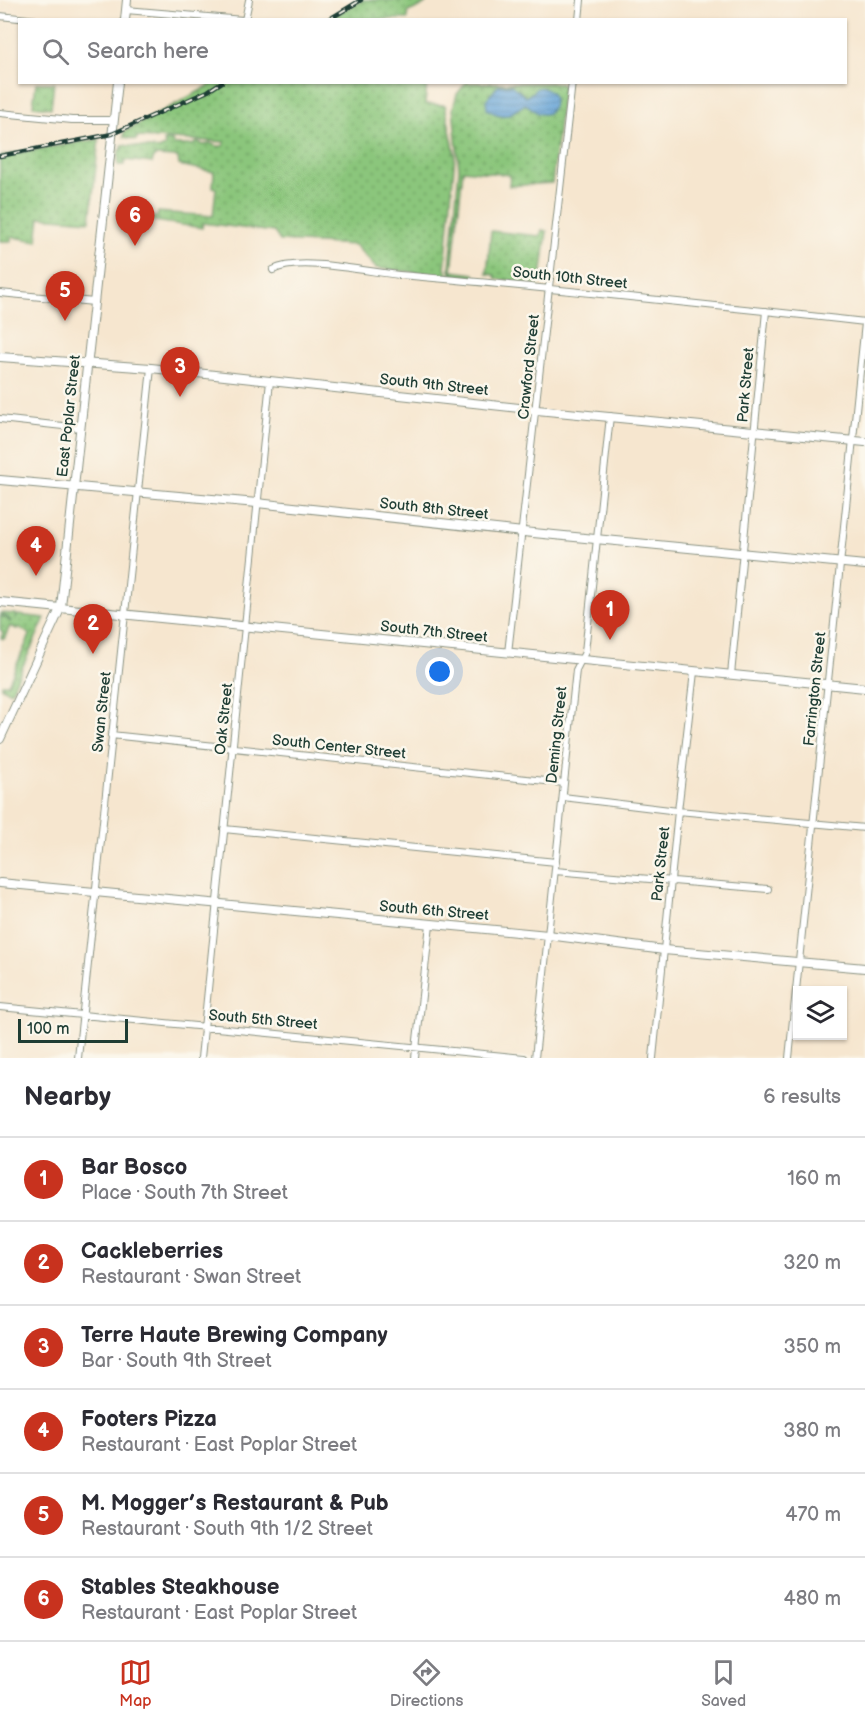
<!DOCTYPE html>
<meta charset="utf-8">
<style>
body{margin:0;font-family:"Balsamiq Sans",sans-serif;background:#f7f7f7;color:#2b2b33}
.controls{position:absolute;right:18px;bottom:18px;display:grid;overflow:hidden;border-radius:0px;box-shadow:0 2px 4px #0004}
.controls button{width:54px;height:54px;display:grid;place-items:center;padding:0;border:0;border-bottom:2px solid #e1e1e2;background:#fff;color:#2b2b33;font:30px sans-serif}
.scale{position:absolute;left:18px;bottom:15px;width:110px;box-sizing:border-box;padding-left:6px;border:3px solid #1f3d34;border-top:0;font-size:16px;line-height:21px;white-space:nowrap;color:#1f3d34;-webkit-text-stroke:4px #fbf7ec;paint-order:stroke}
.you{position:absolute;left:440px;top:672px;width:21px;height:21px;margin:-15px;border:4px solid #fff;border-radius:50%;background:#1a73e8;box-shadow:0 0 0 9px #1a73e833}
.badge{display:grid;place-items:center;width:39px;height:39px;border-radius:50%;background:#c8321e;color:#fff;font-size:20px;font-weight:700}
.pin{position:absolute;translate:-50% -50px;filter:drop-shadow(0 2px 3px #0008)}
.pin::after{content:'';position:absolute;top:32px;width:21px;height:18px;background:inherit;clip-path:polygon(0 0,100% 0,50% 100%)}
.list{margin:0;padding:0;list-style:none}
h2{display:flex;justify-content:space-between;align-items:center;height:78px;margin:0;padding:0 24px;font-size:26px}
h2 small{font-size:20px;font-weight:400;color:#7c7c81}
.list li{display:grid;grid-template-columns:39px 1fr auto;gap:18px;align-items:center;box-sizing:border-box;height:84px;padding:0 24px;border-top:2px solid #e1e1e2}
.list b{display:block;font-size:22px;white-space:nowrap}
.list p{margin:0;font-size:20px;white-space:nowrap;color:#7c7c81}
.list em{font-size:20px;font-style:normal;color:#7c7c81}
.icon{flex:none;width:33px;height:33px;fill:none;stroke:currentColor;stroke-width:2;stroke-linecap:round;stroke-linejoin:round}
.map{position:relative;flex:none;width:865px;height:1058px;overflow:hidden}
.search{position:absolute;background:#fff;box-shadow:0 2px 4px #0004;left:18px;right:18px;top:18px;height:66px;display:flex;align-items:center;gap:15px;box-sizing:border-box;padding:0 21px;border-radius:0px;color:#7c7c81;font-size:22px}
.sheet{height:582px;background:#fff}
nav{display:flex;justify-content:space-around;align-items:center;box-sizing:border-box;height:84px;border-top:2px solid #e1e1e2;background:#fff;font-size:16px;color:#7c7c81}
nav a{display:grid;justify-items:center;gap:3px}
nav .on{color:#c8321e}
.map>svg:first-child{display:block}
</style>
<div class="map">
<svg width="865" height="1058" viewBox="0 0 865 1058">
<defs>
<pattern id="grass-dots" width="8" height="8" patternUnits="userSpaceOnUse" patternTransform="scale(1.5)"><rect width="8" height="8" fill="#8bc67b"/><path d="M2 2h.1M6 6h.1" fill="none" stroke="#71a266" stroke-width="1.8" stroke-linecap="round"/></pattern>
<pattern id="water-rules" width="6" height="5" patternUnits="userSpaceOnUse" patternTransform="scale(1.5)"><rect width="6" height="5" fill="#66a4d8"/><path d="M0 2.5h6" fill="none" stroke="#5387b0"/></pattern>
</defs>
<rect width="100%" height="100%" fill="#fbf7ec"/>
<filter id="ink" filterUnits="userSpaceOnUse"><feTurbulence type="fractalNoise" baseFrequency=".0167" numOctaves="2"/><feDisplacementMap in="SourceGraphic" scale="12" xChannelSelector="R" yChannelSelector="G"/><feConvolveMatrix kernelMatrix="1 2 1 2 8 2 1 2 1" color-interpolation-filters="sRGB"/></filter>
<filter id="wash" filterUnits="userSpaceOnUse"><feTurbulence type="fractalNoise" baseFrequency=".008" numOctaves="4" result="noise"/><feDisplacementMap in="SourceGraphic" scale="24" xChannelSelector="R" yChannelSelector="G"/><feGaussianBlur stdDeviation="1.35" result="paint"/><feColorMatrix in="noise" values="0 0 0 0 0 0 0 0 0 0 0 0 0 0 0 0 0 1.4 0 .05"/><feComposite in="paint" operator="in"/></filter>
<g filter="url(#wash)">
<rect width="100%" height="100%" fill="#f6e6cf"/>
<path fill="url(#grass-dots)" stroke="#558258" stroke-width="1.5" fill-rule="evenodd" d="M363,0H429L424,5L408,12V19H328Z
M36,83H54L51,108L33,106Z
M214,83H427L425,104L445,105L455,154L445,269L449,276L376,268L355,245L280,241L274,232L203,223L202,228L147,220L148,217H157L158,212L213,216L216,188L213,187L214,172L179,165L178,157L154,156L152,163L125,160L124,165H118L119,150H122V145L159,149L165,146L164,141H172L174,145H192L198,142L204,145L210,143L216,146H223L225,142L137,137L136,140L124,137V132Z
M466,83H559L563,86L552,183L509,186L510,175L463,170L452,271L474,274V277L451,275L450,268L459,169L453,108L457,94ZM518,89L526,97L531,93L530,106L525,104L509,115L491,111Z
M99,139L90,221L40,217L37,241L13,237L11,241H0V156Z
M542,230L547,231L541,278L535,280L539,281V284L496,279L495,275L487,274L491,231L540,236Z
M0,613L16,614V618L18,615L45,618L11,692L2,688V684H8L30,635L19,627L17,629L10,626L4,639L1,638L3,633L0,629V617L6,618L10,622L11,621L7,617L0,615Z"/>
<path fill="url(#water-rules)" stroke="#427086" stroke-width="1.5" d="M499,85H511L526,97C538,90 535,82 552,93C557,103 551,118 538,113C533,111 531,106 525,104C510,114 506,121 487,109L486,100Z"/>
</g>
<g filter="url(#ink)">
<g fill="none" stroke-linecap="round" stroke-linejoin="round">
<g stroke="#8a9282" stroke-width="8">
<path id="street" d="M126,10L243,20
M0,16L37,20
M245,20L249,0
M579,20L581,0
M0,113L72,120H114
M273,270C299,256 369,272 399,275C555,288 710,305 865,322
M0,293L94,302
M0,419L81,428
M508,653L572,82
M731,675L766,311
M111,735L564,783
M563,797L678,811L865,828
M224,829L556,862
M555,871L768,889
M0,1007L524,1058
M78,1058L151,368
M201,1058L270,381
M415,1058L430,924
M535,1058L576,670L585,652L610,416
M653,1058L678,811L694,672
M789,1058L865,323"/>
</g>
<g stroke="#8a9282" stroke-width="10">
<path id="secondary" d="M125,20L127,0
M0,357L151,368L537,410L865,442
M0,480L257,503L523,532L865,565
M0,602L865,688
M0,739L61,607L118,82
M0,883L548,935L664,950L865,968"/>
</g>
<use href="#street" stroke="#fff" stroke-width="6"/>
<use href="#secondary" stroke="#fff" stroke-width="8"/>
<g stroke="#1f3d34" stroke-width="4.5">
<path id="rail" d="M328,20L361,0
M0,156L112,134L208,91L222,82"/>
</g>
<use href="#rail" stroke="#fbf7ec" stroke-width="2" stroke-dasharray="7" stroke-linecap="butt"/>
</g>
</g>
<g text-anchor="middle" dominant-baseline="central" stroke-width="5" stroke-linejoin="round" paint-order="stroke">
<g font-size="15" fill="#1f3d34" stroke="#fbf7ec">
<text transform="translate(570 278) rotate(6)">South 10th Street</text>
<text transform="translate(529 367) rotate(-84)">Crawford Street</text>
<text transform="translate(434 385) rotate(6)">South 9th Street</text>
<text transform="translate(746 385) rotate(-85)">Park Street</text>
<text transform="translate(69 416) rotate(-84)">East Poplar Street</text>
<text transform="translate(434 509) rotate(6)">South 8th Street</text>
<text transform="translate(434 632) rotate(6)">South 7th Street</text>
<text transform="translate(815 689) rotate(-84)">Farrington Street</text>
<text transform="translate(102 712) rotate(-84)">Swan Street</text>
<text transform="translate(224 719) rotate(-84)">Oak Street</text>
<text transform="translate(557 735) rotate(-84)">Deming Street</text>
<text transform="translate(339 747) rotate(6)">South Center Street</text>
<text transform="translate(661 864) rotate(-84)">Park Street</text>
<text transform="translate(434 911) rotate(5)">South 6th Street</text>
<text transform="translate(263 1020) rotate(5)">South 5th Street</text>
</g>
</g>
</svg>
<div class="controls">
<button><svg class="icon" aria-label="layers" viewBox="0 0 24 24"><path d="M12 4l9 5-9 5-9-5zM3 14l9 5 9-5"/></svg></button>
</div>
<div class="scale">100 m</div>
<div class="you"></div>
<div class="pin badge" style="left:610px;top:640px">1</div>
<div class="pin badge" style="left:93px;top:654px">2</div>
<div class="pin badge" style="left:180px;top:397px">3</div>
<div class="pin badge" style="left:36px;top:576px">4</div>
<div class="pin badge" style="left:65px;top:321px">5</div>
<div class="pin badge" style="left:135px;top:246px">6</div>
<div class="search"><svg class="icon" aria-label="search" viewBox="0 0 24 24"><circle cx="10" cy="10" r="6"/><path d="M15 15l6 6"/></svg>Search here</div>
</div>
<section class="sheet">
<h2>Nearby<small>6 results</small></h2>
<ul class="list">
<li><span class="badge">1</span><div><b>Bar Bosco</b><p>Place · South 7th Street</p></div><em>160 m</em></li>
<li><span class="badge">2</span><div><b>Cackleberries</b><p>Restaurant · Swan Street</p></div><em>320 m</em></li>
<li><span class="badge">3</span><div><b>Terre Haute Brewing Company</b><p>Bar · South 9th Street</p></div><em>350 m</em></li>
<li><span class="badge">4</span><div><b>Footers Pizza</b><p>Restaurant · East Poplar Street</p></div><em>380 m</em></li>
<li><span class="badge">5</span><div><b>M. Mogger’s Restaurant &amp; Pub</b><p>Restaurant · South 9th 1/2 Street</p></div><em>470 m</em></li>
<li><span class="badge">6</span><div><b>Stables Steakhouse</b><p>Restaurant · East Poplar Street</p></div><em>480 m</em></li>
</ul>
</section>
<nav>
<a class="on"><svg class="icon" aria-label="map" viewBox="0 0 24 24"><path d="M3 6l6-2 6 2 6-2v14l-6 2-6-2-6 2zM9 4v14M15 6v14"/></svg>Map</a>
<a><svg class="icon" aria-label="directions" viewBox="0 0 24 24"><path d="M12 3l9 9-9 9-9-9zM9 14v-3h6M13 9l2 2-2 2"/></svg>Directions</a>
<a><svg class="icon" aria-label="saved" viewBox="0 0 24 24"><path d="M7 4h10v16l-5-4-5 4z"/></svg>Saved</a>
</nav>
